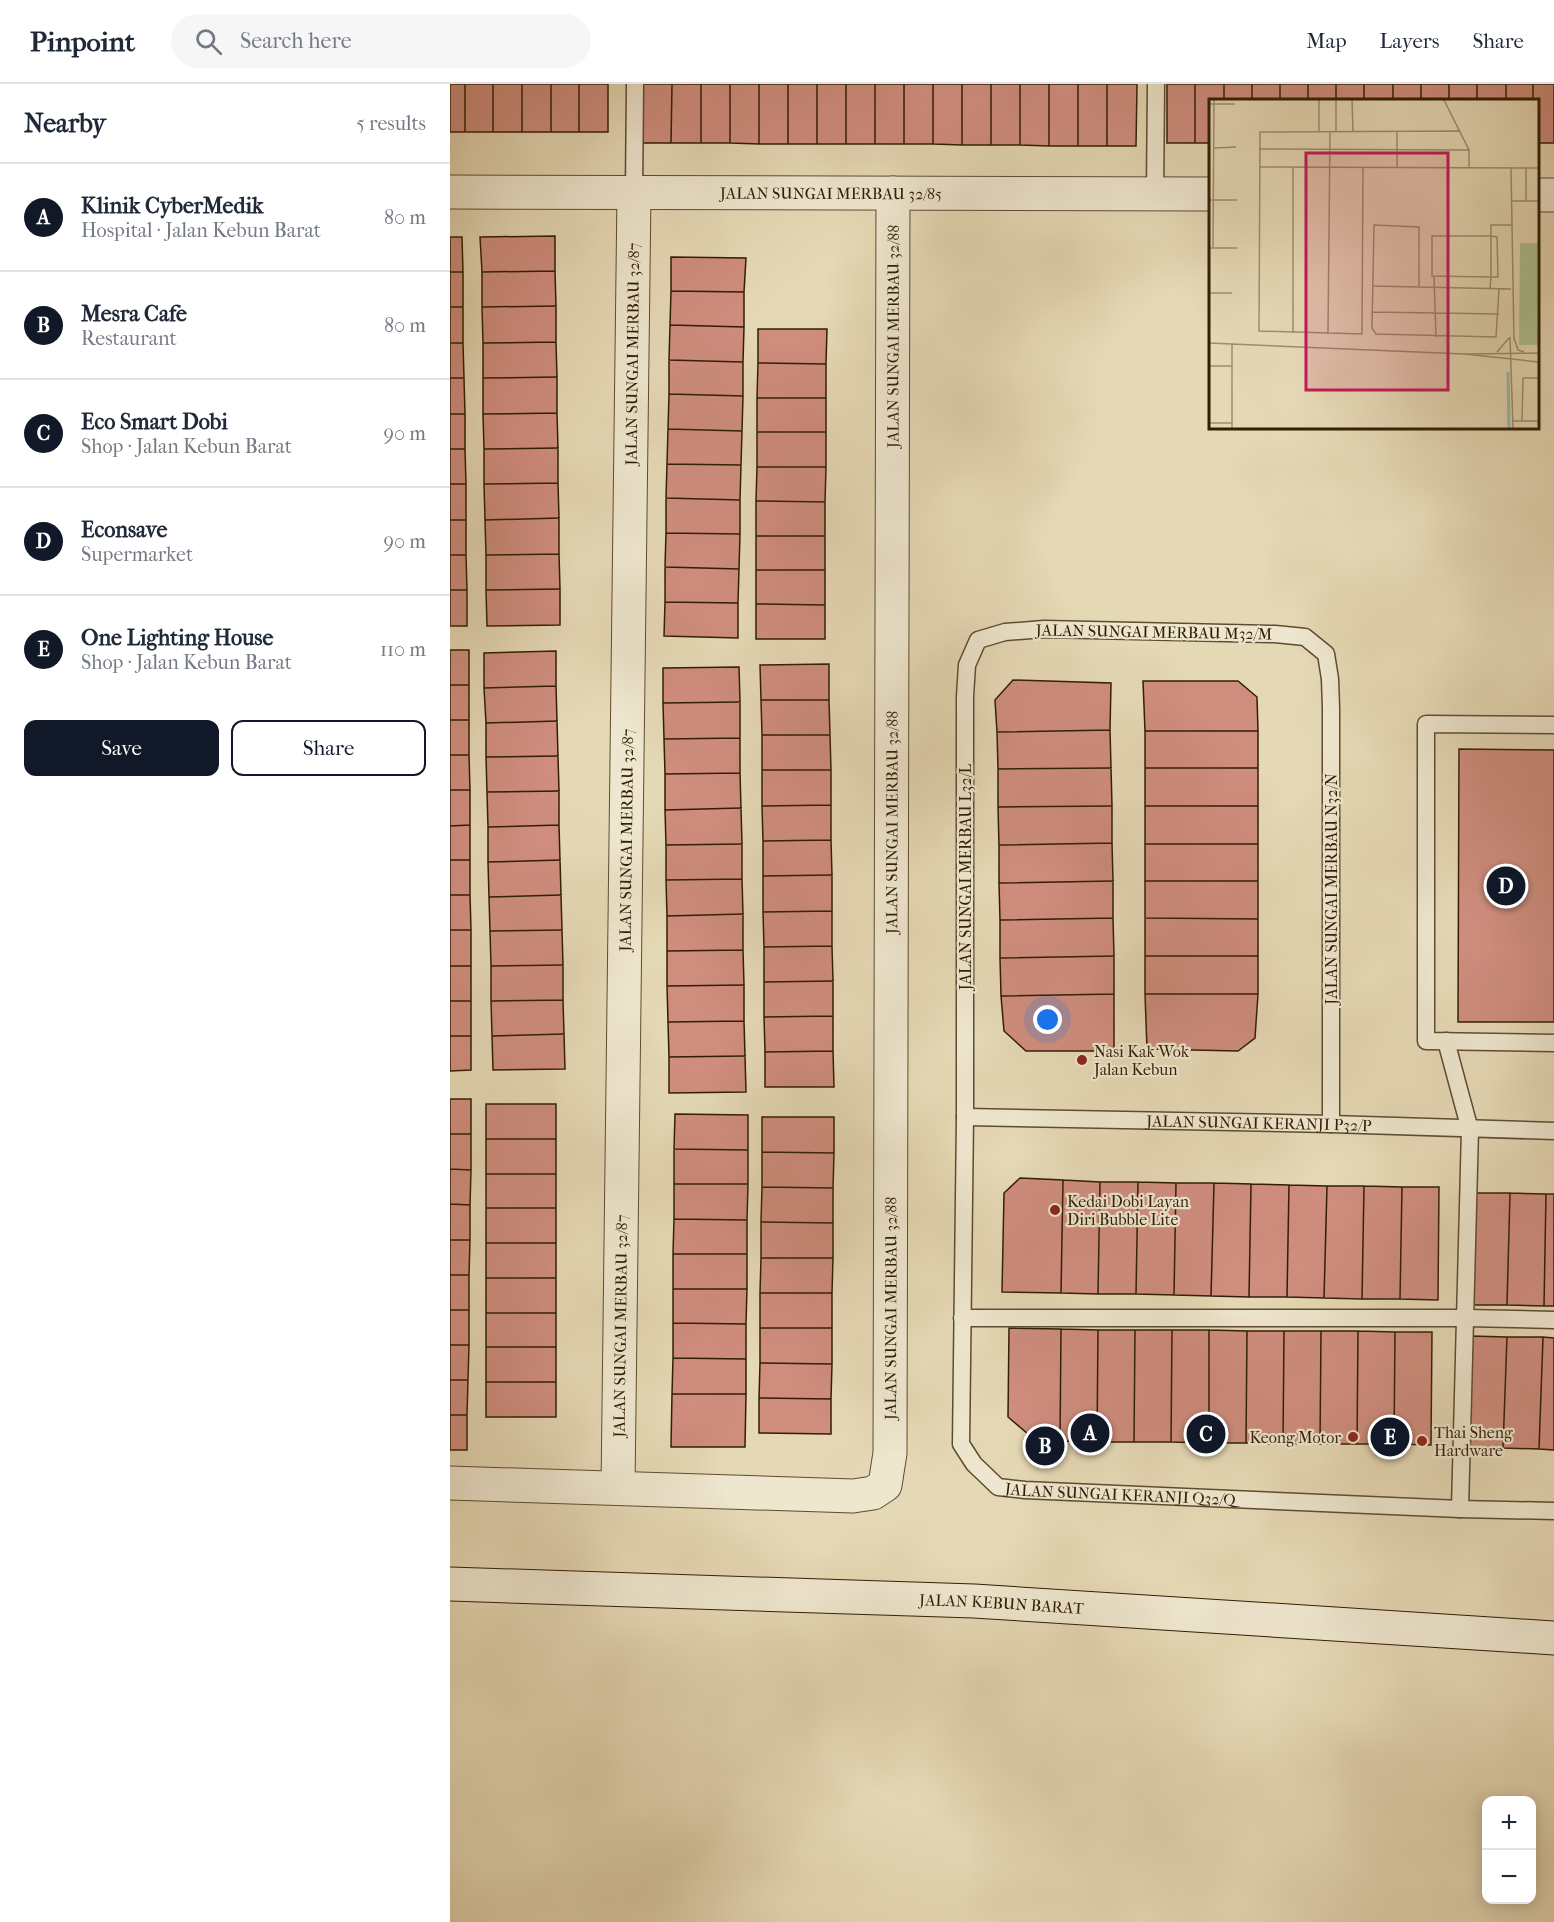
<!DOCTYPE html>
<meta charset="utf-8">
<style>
body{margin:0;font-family:"IM FELL French Canon",serif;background:#f6f6f7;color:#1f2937}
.controls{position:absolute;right:18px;bottom:18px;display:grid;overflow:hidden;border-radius:12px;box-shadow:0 3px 15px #0003}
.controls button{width:54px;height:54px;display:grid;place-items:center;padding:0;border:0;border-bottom:2px solid #e0e1e3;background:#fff;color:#1f2937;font:30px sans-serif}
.you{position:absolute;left:598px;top:936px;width:21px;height:21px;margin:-15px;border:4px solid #fff;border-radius:50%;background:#1a73e8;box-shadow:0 0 0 9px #1a73e833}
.badge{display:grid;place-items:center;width:39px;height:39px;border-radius:50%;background:#111827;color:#fff;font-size:20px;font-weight:700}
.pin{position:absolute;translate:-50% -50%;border:3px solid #fff;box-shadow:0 2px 6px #0006}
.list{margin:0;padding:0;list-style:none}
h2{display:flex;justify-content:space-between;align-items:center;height:78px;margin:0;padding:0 24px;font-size:26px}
h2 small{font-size:20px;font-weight:400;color:#747a83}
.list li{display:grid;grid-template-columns:39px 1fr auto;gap:18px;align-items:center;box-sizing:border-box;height:108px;padding:0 24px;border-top:2px solid #e0e1e3}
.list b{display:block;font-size:22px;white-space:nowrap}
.list p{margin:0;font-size:20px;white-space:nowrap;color:#747a83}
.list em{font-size:20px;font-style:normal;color:#747a83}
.actions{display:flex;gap:12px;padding:18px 24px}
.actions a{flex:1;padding:14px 0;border:2px solid #111827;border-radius:12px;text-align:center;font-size:21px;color:#111827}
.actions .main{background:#111827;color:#fff}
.icon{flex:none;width:33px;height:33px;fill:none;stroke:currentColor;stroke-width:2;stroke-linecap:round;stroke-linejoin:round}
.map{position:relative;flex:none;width:1104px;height:1838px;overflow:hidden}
header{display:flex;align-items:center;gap:36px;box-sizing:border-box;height:84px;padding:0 30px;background:#fff;border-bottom:2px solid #e0e1e3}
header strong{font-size:28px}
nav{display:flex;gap:33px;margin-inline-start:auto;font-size:21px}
.search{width:420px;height:54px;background:#f6f6f7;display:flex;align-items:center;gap:15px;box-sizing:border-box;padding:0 21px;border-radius:33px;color:#747a83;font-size:22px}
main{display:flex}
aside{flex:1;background:#fff}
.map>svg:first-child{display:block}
</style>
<header>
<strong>Pinpoint</strong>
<div class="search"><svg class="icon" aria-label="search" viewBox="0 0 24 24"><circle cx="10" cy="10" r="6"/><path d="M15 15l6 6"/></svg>Search here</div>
<nav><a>Map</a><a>Layers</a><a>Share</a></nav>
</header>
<main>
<aside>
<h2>Nearby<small>5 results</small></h2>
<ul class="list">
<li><span class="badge">A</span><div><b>Klinik CyberMedik</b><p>Hospital · Jalan Kebun Barat</p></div><em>80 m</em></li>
<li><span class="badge">B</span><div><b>Mesra Cafe</b><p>Restaurant</p></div><em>80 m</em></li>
<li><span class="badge">C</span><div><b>Eco Smart Dobi</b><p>Shop · Jalan Kebun Barat</p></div><em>90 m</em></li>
<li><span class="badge">D</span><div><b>Econsave</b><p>Supermarket</p></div><em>90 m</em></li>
<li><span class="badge">E</span><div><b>One Lighting House</b><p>Shop · Jalan Kebun Barat</p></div><em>110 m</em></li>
</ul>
<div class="actions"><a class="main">Save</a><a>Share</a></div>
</aside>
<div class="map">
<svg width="1104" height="1838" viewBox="0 0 1104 1838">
<rect width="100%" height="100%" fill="#e5d8b4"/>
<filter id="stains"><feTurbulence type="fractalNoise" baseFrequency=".00333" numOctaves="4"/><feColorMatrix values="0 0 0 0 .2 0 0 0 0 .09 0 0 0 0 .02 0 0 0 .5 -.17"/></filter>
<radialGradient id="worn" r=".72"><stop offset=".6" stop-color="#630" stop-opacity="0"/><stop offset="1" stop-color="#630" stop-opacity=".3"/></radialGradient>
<path fill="#cf8d7e" stroke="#311e04" stroke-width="1.5" d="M0,0H15V48H0Z
M15,0H43V48H15Z
M43,0H72V48H43Z
M72,0H101V48H72Z
M101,0H129V48H101Z
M129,0H158V48H129Z
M193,0H222L221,59H192Z
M222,0H251V59H221Z
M251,0H280V59H251Z
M280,0H309V60L280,59Z
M309,0H338V60H309Z
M338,0H367V60H338Z
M367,0H396V60H367Z
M396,0H425V60H396Z
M425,0H454V60H425Z
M454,0H483V60H454Z
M483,0H512V61L483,60Z
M512,0H541V61H512Z
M541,0H570V61H541Z
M570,0H599V62L570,61Z
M599,0H628V62H599Z
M628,0H657V62H628Z
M657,0H687L686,62H657Z
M717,0H745V59H717Z
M745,0H774V16H760V59H745Z
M774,0H802V16H774Z
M802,0H830V16H802Z
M830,0H858V16H830Z
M858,0H886V16H858Z
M886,0H914V16H886Z
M914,0H943V16H914Z
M943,0H971V16H943Z
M971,0H999V16H971Z
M999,0H1027V16H999Z
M1027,0H1056V16H1027Z
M1056,0H1083V16H1056Z
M1083,0H1104V59H1088V16H1083Z
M105,152V187L32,188L30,153Z
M0,153H12L13,188H0Z
M221,173L296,174L294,208L221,207Z
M105,187L106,222L32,223V188Z
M0,188H13V223H0Z
M221,207L294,208V243L220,241Z
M106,222V258L33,259L32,223Z
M0,223H13V259H0Z
M220,241L294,243L293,278L219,276Z
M308,245H377L376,280L308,279Z
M106,258L107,293L33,294V259Z
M0,259H13L14,294H0Z
M219,276L293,278V312L219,310Z
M308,279L376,280V314H307Z
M107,293V329L33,330V294Z
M0,294H14L15,330H0Z
M219,310L293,312L292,347L218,345Z
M307,314H376V348H307Z
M107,329L108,364L34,365L33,330Z
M0,330H15V365H0Z
M218,345L292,347L291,381L217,380Z
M307,348H376V383H307Z
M108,364V399L34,400V365Z
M0,365H15L16,400H0Z
M217,380L291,381L290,416L216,414Z
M307,383H376L375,418L306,417Z
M108,399L109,434L35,436L34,400Z
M0,400H16V436H0Z
M216,414L290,416V450L216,449Z
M306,417L375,418V452H306Z
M109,434V470L36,471L35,436Z
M0,436H16V471H0Z
M216,449L290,450L289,485L215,483Z
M306,452H375V486H306Z
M109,470L110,505L36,506V471Z
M0,471H16L17,506H0Z
M215,483L289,485L288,519L215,518Z
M306,486H375V521L306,520Z
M110,505V541L37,542L36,506Z
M0,506H17V542H0Z
M215,518L288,519V554L214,552Z
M306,520L375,521V555H306Z
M0,566H19V601H0Z
M106,567V602L34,604V569Z
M379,580V616H311L310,581Z
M289,583L290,618L213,619V584Z
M563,596L661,599L660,646L547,648L545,616Z
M693,597H788L807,613L808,647H695Z
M0,601H19V636H0Z
M106,602L107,637L36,639L34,604Z
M311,616H379L380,651H312Z
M290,618V654L214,655L213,619Z
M0,636H19V671H0Z
M107,637L108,672L36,673V639Z
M660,646L661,684L548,685L547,648Z
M695,647H808V684H695Z
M312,651H380L381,686H312Z
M290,654V689L215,690L214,655Z
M1009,665L1104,666V938H1008Z
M0,671H19L20,706H0Z
M108,672L109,707L37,708L36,673Z
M661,684L662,722L548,723V685Z
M695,684H808V722H695Z
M312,686H381V721L312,722Z
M290,689L291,724L215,726V690Z
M0,706H20V741L0,742Z
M109,707V741L38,743L37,708Z
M381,721V756L313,757L312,722Z
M662,722V759L549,761L548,723Z
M695,722H808V760H695Z
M291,724L292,760L216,761L215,726Z
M20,741V776H0V742Z
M109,741L110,776L38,778V743Z
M381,756L382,791L313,792V757Z
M662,759L663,797L549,799V761Z
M292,760V795L216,796V761Z
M695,760H808V797H695Z
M0,776H20V811H0Z
M110,776L111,811L39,813L38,778Z
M382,791V827L313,828V792Z
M292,795L293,830L217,832L216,796Z
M663,797V834L550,836L549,799Z
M695,797H808V835L695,834Z
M0,811H20L21,846H0Z
M111,811L112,846L40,847L39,813Z
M382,827V862L314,863L313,828Z
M293,830V866L217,867V832Z
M663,834L664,872L550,874V836Z
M695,834L808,835V872H695Z
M0,846H21V882H0Z
M112,846L113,881L41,882L40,847Z
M382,862L383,897L314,898V863Z
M293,866L294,901L217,902V867Z
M664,872V910L551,912L550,874Z
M695,872H808V910H695Z
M113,881V916L41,917V882Z
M0,882H21V917H0Z
M383,897V932L314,933V898Z
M294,901V937L218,938L217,902Z
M664,910V967H576L554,947L551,912Z
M695,910H808L805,954L788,967L697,965Z
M113,916L114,950L42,952L41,917Z
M0,917H21V952H0Z
M383,932V967L315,968L314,933Z
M294,937L295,972L219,973L218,938Z
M114,950L115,985L43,986L42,952Z
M0,952H21V986L0,987Z
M383,967L384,1003H315V968Z
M295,972L296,1008L219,1009V973Z
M0,1015H21V1050H0Z
M36,1020H106V1055H36Z
M225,1030L298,1031V1066L224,1065Z
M312,1033H384V1069L312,1068Z
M0,1050H21V1086L0,1085Z
M36,1055H106V1090H36Z
M224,1065L298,1066V1100H224Z
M312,1068L384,1069L383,1104L312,1103Z
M0,1085L21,1086L20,1121L0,1120Z
M36,1090H106V1124H36Z
M570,1094L613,1096L611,1209L552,1208L554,1109Z
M613,1096L650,1098L648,1210L611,1209Z
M650,1098H688L686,1210H648Z
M688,1098L726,1099L724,1211L686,1210Z
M726,1099H764L761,1212L724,1211Z
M764,1099L801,1100L799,1213L761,1212Z
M224,1100H298L297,1136L224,1135Z
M801,1100L839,1101L837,1213H799Z
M839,1101L877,1102L874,1214L837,1213Z
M877,1102H914L912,1215L874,1214Z
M914,1102L952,1103L950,1215H912Z
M312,1103L383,1104V1139L311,1138Z
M952,1103H989L988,1216L950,1215Z
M1023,1109H1060L1057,1221H1020Z
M1060,1109L1096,1110L1094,1222L1057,1221Z
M1096,1110H1104V1222H1094Z
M0,1120L20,1121V1156H0Z
M36,1124H106V1159H36Z
M224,1135L297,1136V1170H223Z
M311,1138L383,1139V1174H311Z
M0,1156H20L19,1191H0Z
M36,1159H106V1194H36Z
M223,1170H297V1205H223Z
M311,1174H383L382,1209H310Z
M0,1191H19V1226H0Z
M36,1194H106V1229H36Z
M223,1205H297L296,1240L223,1239Z
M310,1209H382V1244H310Z
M0,1226H19V1261H0Z
M36,1229H106V1263H36Z
M223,1239L296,1240V1275L223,1274Z
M310,1244H382V1280L310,1279Z
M559,1244L611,1245L610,1357L585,1356L558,1333Z
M611,1245L648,1246L647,1358L610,1357Z
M648,1246H685L684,1358H647Z
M685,1246H722L721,1358H684Z
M722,1246H759V1359L721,1358Z
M759,1246L797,1247L796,1359H759Z
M797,1247H834L833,1360L796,1359Z
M834,1247H871L870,1360H833Z
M871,1247H908L907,1360H870Z
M908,1247L945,1248L944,1360H907Z
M945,1248H982L981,1361L944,1360Z
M1020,1252L1057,1253L1053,1364L1017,1363Z
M1057,1253H1093L1089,1365L1053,1364Z
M1093,1253L1104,1254V1366L1089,1365Z
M0,1261H19L18,1296H0Z
M36,1263H106V1298H36Z
M223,1274L296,1275V1310H222Z
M310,1279L382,1280L381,1315L309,1314Z
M0,1296H18L17,1331H0Z
M36,1298H106V1333H36Z
M222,1310H296L295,1363H221Z
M309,1314L381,1315V1350L309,1349Z
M0,1331H17V1366H0Z"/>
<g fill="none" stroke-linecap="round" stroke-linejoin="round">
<g stroke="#5e4c30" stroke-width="19">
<g id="lane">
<path d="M184,108L185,0"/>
<path d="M705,110L706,0"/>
<path d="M1104,641L976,640V957L1104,959"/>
<path d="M996,957L1020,1046L1010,1425"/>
<path id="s1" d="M515,1033L881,1040L1104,1047"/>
<path id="s2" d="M881,1040V624L880,595L876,570L855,553L825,550L594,545L555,548L528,556L517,581L515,612V1033L511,1360L524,1380L548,1403L575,1406L1010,1425L1104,1427"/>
<path d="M512,1234H1016L1104,1236"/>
</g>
</g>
<g stroke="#5e4c30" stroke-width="35">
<g id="street">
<path id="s3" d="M0,108L760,110"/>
<path d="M1088,111H1104"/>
<path id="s4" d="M0,1399L403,1412L423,1409L435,1401L440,1369L443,109"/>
<path id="s5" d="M168,1404L184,108"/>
</g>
</g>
<g stroke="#311e04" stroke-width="35">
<g id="secondary">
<path id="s6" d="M0,1500L524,1517L1104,1554"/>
</g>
</g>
<use href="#lane" stroke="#eee6ce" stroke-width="16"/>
<use href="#street" stroke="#eee6ce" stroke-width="33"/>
<use href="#secondary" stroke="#eee6ce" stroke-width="33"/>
</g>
<g fill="#8f2418" stroke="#eee6ce" stroke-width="2">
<circle cx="632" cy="976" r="6"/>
<circle cx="605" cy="1126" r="6"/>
<circle cx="903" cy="1353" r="6"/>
<circle cx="972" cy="1357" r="6"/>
</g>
<g text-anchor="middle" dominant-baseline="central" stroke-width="4.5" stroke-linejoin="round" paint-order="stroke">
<g font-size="16" fill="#311e04" stroke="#eee6ce">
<text stroke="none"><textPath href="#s3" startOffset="381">JALAN SUNGAI MERBAU 32/85</textPath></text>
<text stroke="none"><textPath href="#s4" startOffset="1587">JALAN SUNGAI MERBAU 32/88</textPath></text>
<text stroke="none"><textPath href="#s5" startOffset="1134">JALAN SUNGAI MERBAU 32/87</textPath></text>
<text transform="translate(704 548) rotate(1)">JALAN SUNGAI MERBAU M32/M</text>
<text stroke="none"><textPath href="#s4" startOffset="1101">JALAN SUNGAI MERBAU 32/88</textPath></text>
<text stroke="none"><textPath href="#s5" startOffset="648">JALAN SUNGAI MERBAU 32/87</textPath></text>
<text transform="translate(515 793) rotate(-90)">JALAN SUNGAI MERBAU L32/L</text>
<text transform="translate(881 805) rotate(-90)">JALAN SUNGAI MERBAU N32/N</text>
<text stroke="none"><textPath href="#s1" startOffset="294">JALAN SUNGAI KERANJI P32/P</textPath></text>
<text stroke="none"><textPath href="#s4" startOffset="615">JALAN SUNGAI MERBAU 32/88</textPath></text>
<text stroke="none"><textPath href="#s5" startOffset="162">JALAN SUNGAI MERBAU 32/87</textPath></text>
<text stroke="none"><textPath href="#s2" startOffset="1812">JALAN SUNGAI KERANJI Q32/Q</textPath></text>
<text stroke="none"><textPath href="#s6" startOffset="552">JALAN KEBUN BARAT</textPath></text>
</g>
<g font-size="16" fill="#311e04" stroke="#eee6ce" text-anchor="start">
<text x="644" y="967">Nasi Kak Wok<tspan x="644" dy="18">Jalan Kebun</tspan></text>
<text x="617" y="1117">Kedai Dobi Layan<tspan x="617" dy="18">Diri Bubble Lite</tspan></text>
<text x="984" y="1348">Thai Sheng<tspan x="984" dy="18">Hardware</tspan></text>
<text x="891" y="1353" text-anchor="end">Keong Motor</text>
</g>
</g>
<g transform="translate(759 15)">
<rect width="330" height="330" fill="#e5d8b4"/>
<path d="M311,144H330V246H310Z" fill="#aec092"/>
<path fill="none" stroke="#96baab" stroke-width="3" d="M299,273L300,329"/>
<path fill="none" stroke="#9d8e6e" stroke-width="1.5" d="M127,1V32M143,1L144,32M235,1L260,51V68M0,5H26M110,32V1M5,49L27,48M50,50L260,51M50,68L330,69M154,68L153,235L50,232L51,33L251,32M188,68V32M302,69L305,241M317,69V102M0,101H28M303,102H330M0,149H28M4,149L5,1M225,177L227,238M163,187L302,190M210,188V128L165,126L163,229L167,235L287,238L290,190M281,190L282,178L223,177V137H282L288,138L289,178H282V126H302M0,194H23M163,213L290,215M84,234V68M119,235L121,32M301,238L304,329M305,239L309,251L315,253M0,244L255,255L330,254M288,253L300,239M255,255L330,263M0,267H23M304,322H330M313,322L314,279H330M0,324H23M23,329V245"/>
<path fill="#c2185b" fill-opacity="0.15" stroke="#c2185b" stroke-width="3" d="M97,54H239V291H97Z"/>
<rect width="330" height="330" fill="none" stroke="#311e04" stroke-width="3"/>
</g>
<rect width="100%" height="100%" filter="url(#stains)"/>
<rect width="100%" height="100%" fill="url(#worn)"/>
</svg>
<div class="controls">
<button>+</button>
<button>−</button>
</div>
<div class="you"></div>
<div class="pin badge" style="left:640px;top:1349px">A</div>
<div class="pin badge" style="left:595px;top:1362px">B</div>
<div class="pin badge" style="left:756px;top:1350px">C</div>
<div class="pin badge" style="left:1056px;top:802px">D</div>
<div class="pin badge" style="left:940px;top:1353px">E</div>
</div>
</main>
